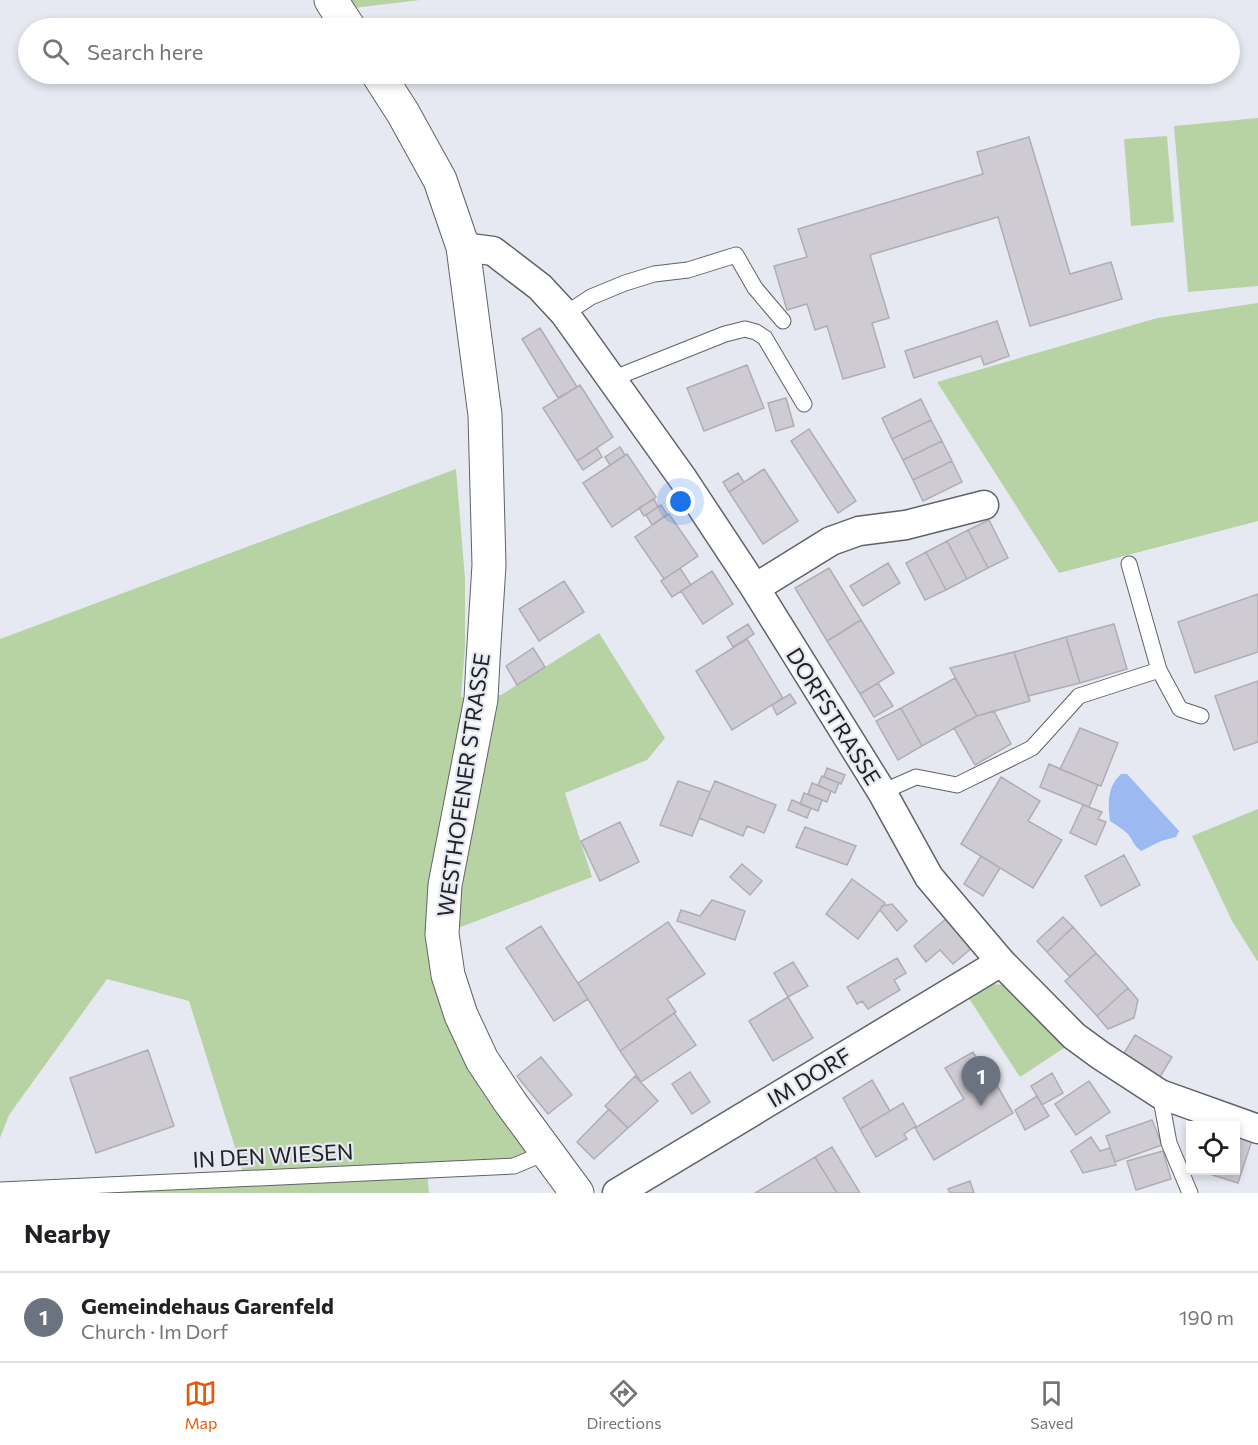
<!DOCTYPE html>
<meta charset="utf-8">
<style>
body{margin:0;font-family:Commissioner,sans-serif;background:#f6f6f6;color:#202124}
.controls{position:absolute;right:18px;bottom:18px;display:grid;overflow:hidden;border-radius:0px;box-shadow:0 3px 9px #0003}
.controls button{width:54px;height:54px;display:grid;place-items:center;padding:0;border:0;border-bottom:2px solid #e0e0e0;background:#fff;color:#202124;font:30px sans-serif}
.you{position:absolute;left:681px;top:502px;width:21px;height:21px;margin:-15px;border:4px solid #fff;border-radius:50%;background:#1a73e8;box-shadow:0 0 0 9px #1a73e833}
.badge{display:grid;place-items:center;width:39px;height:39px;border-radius:50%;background:#ea580c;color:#fff;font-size:20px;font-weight:700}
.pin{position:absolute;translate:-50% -50px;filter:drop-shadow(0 2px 3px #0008)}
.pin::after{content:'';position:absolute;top:32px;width:21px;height:18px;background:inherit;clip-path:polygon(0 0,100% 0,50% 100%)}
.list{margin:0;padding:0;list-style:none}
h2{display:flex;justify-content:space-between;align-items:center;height:78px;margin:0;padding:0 24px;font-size:26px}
h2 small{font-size:20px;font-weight:400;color:#757577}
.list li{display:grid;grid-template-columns:39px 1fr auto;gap:18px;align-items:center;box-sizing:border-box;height:90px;padding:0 24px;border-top:2px solid #e0e0e0}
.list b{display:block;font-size:22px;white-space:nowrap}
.list p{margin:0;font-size:20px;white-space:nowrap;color:#757577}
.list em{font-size:20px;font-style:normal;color:#757577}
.icon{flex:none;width:33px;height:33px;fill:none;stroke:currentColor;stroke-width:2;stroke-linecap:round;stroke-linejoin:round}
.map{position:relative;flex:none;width:1258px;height:1193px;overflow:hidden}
.search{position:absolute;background:#fff;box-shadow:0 3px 9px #0003;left:18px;right:18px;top:18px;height:66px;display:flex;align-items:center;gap:15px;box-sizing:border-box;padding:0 21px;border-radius:33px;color:#757577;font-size:22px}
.sheet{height:168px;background:#fff}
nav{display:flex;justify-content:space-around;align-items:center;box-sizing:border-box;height:84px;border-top:2px solid #e0e0e0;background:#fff;font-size:16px;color:#757577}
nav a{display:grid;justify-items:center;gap:3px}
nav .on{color:#ea580c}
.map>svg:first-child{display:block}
</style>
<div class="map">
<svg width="1258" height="1193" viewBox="0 0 1258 1193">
<rect width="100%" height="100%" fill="#e6e9f2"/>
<path fill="#b7d3a3" d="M331,0H420L337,10Z
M1258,118V286L1188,292L1174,126Z
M1167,136L1174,222L1131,226L1124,139Z
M1258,303V521L1059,573L937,382L1157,318Z
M456,469L465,579V647L461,697L481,699L501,695L599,633L665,738L647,760L565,793L592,877L442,934L533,1158L427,1171L429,1193H0L245,1179L189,1001L107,979L9,1115L0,1138V639Z
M1258,809V962L1232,921L1192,836Z
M986,984L1010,985L1067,1046L1020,1077L968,997Z"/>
<path fill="#9cb9f2" d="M1121,774H1127L1179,831L1176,837L1161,841L1141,851C1133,845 1133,840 1128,834C1123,829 1116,825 1110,821C1108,803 1107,787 1121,774Z"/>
<path fill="#cfcbd3" stroke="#b0adb5" stroke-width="1.5" d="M1029,137L1070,274L1111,262L1122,299L1030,326L998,217L870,255L889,318L872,323L885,367L843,379L827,326L815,330L807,304L787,310L774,266L807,257L798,229L983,174L977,152Z
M997,321L1009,356L984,365L981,356L914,378L905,351Z
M540,328L577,387L558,398L522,339Z
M747,365L764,408L704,431L687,388Z
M580,385L613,437L577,461L543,408Z
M786,398L794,426L776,431L768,403Z
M921,399L931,420L892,439L882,418Z
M931,420L942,441L903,460L892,439Z
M809,429L856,501L838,513L791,441Z
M942,441L952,461L913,480L903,460Z
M620,447L625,455L610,465L605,457Z
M597,448L602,457L583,470L577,461Z
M627,454L656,497L612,527L583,483Z
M952,461L962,482L923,501L913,480Z
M764,469L798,521L763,544L729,492Z
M738,473L744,482L729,492L723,482Z
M654,499L658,507L644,516L639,508Z
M661,505L667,514L652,525L646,515Z
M669,514L698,556L664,579L635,537Z
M989,520L1008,558L988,568L968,530Z
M968,530L988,568L967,579L947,541Z
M947,541L967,579L946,590L926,552Z
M926,552L946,590L925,600L906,563Z
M888,563L900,583L863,606L850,586Z
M680,568L691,585L672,597L661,581Z
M829,568L861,620L827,641L795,588Z
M712,571L733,604L703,624L681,591Z
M564,581L584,612L539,641L519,609Z
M1258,594V652L1195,673L1178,622Z
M861,620L894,673L860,694L827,641Z
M748,624L754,634L733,647L727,637Z
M1114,624L1127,669L1080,683L1066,637Z
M1066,637L1080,683L1028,696L1014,652Z
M747,639L783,698L732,730L696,671Z
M533,648L545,667L517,685L506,666Z
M1014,652L1030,701L977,716L950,668Z
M955,678L977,716L922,746L901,708Z
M1258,681V742L1234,750L1215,696Z
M878,683L893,706L874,717L860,694Z
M790,694L796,703L777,715L772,705Z
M901,708L922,746L898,760L876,721Z
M994,711L1011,744L975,765L954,728L977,716Z
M1080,728L1118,743L1101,786L1060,769Z
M1049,764L1098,785L1089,807L1040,787Z
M827,768L845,775L841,784L824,777Z
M822,776L839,783L835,793L818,785Z
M1001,777L1040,801L1028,821L1062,840L1033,888L961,844Z
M678,781L710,792L692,836L660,825Z
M715,781L776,805L764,833L747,826L743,836L699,818Z
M812,783L831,791L827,802L808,794Z
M804,793L822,800L818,811L800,804Z
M792,800L811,808L807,818L788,810Z
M1083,805L1102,812L1098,819L1106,822L1096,845L1070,833Z
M620,822L639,862L600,881L581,841Z
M805,827L856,846L847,865L796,847Z
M1124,855L1140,885L1101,906L1085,876Z
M981,856L1000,868L983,896L964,884Z
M742,864L762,881L750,895L730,877Z
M852,879L885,903L858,939L826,914Z
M712,900L745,911L735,940L677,921L681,910L700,916Z
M892,904L907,921L897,931L880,910L882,906Z
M1063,917L1073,927L1047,952L1037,941Z
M947,918L973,947L953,964L940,950L926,962L914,946Z
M668,922L705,974L667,999L676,1012L620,1051L578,983Z
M541,926L588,999L554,1021L506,948Z
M1073,927L1096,953L1070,977L1047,952Z
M1096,953L1128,988L1097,1016L1065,981Z
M897,958L906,973L894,980L900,990L868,1009L862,1001L857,1004L847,987Z
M793,962L808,986L788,997L774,973Z
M1128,988L1138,1000L1134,1018L1108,1029L1097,1016Z
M788,997L813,1038L773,1061L749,1021Z
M674,1013L696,1045L641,1082L620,1051Z
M1135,1035L1172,1057L1157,1082L1120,1060Z
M148,1050L174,1126L96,1153L70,1078Z
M973,1052L992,1083L995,1082L1013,1113L934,1160L915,1128L964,1099L945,1068Z
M541,1057L572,1095L548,1114L517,1076Z
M690,1072L710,1102L692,1114L672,1084Z
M1052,1073L1063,1093L1042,1105L1031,1086Z
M635,1076L658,1101L628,1128L605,1106Z
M872,1080L890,1111L860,1129L843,1098Z
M1089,1081L1110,1112L1076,1135L1055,1104Z
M1037,1096L1049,1116L1025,1130L1015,1110Z
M903,1103L916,1126L904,1134L907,1139L876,1157L860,1129Z
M609,1109L628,1128L594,1159L577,1142Z
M1152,1120L1162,1145L1115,1162L1106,1136Z
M1236,1135L1252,1140L1238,1183L1203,1172L1236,1170Z
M1091,1137L1100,1151L1110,1148L1116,1165L1083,1173L1071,1151Z
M832,1147L860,1193H837L815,1157Z
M1163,1151L1171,1179L1136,1190L1127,1161Z
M815,1157L837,1193H755Z
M970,1181L974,1193H950L948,1189Z"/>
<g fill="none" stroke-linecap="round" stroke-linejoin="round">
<g stroke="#60626a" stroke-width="17">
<path id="service" d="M565,314L591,297L625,283L654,274L688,270L736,255L755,288L783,321
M612,379L725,334L745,329L756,332L765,338L804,404
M1159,670L1180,709L1201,716
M882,792L916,777L957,785L1032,748L1079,696L1159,670L1129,564
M1160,1094L1169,1143L1190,1193
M0,1190L514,1166L533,1158L545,1150"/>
</g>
<g stroke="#60626a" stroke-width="31">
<path id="minor" d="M463,247L493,251L540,287L565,314L683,479L755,588L882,792L929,877L1001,962L1074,1036L1100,1055L1160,1094L1258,1129
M755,588L831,541L859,531L906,525L984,505
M617,1193L1001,962"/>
</g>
<g stroke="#60626a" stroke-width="35">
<path id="tertiary" d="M331,0L349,28
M378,74L403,113L440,180L463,247L485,415L489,565L483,660L481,699L445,885L442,934L448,975L461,1015L482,1060L510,1102L577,1193"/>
</g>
<use href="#service" stroke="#fff" stroke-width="15"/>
<use href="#minor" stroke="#fff" stroke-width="28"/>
<use href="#tertiary" stroke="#fff" stroke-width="33"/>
</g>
<g text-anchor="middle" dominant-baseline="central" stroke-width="4.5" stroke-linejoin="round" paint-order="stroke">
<g font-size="22" fill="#212225" stroke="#e6e9f2">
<text transform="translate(834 716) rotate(58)">DORFSTRASSE</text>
<text transform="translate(463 785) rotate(-82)">WESTHOFENER STRASSE</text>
<text transform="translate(809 1077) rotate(-31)">IM DORF</text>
<text transform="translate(273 1155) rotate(-3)">IN DEN WIESEN</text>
</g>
</g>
</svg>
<div class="controls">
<button><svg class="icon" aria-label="locate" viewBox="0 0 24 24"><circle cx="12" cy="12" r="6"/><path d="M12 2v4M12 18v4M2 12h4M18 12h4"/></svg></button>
</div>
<div class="you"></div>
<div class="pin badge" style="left:981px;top:1106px;background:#6b7280">1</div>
<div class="search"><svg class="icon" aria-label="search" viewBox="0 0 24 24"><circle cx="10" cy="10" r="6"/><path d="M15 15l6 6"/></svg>Search here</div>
</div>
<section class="sheet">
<h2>Nearby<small></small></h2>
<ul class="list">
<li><span class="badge" style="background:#6b7280">1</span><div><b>Gemeindehaus Garenfeld</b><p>Church · Im Dorf</p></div><em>190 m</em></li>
</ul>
</section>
<nav>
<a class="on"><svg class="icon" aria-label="map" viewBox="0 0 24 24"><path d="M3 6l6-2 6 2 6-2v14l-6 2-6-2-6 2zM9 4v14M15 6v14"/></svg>Map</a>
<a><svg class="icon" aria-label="directions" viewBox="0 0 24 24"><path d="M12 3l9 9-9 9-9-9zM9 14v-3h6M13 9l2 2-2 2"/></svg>Directions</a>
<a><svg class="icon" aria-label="saved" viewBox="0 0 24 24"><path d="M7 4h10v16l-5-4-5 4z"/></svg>Saved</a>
</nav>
